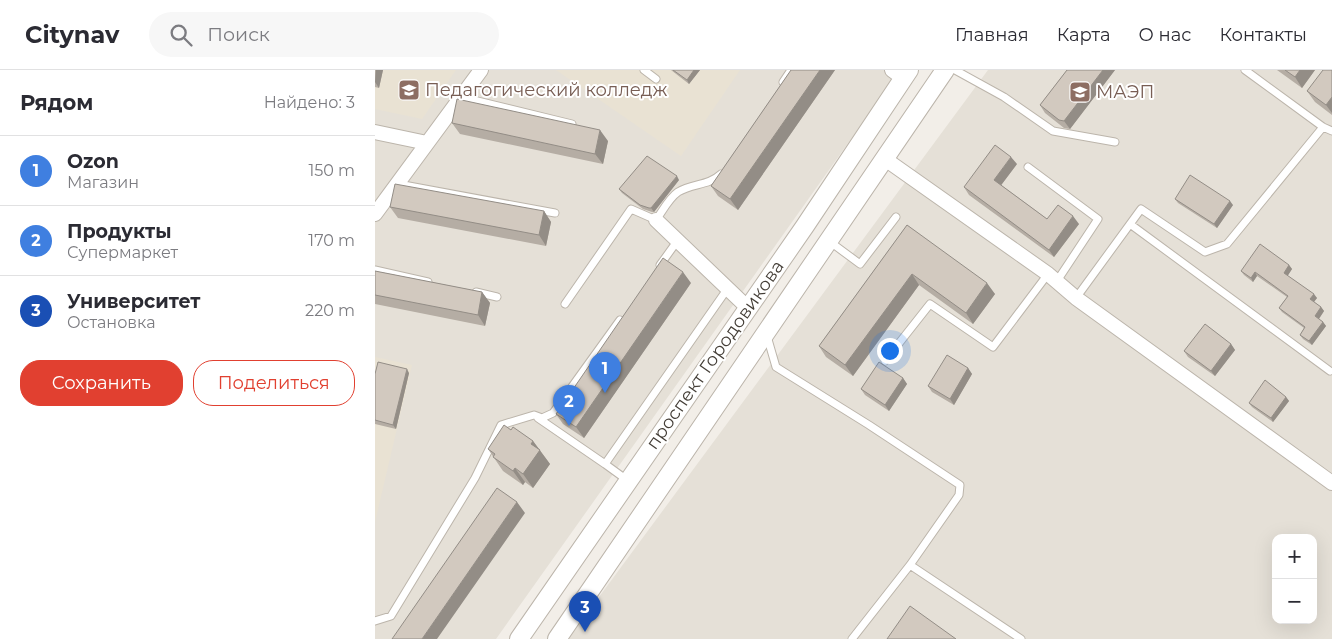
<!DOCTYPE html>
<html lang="ru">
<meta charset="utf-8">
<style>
body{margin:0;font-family:Montserrat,sans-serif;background:#f7f7f7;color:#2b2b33}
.controls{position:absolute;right:15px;bottom:15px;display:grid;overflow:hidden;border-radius:10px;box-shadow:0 5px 20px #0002}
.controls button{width:45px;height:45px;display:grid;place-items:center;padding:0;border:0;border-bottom:1px solid #e1e1e2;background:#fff;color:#2b2b33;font:25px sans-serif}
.you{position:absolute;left:514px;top:280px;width:18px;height:18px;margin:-12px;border:4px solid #fff;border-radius:50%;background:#1a73e8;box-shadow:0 0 0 8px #1a73e833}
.badge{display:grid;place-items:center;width:32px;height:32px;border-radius:50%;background:#e14030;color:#fff;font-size:16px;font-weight:700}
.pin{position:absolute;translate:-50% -41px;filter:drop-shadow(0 1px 2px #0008)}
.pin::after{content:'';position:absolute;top:26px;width:18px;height:15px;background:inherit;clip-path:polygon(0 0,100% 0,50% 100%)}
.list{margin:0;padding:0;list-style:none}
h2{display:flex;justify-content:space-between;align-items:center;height:65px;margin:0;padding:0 20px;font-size:21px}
h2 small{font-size:16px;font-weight:400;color:#7c7c81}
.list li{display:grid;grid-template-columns:32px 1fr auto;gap:15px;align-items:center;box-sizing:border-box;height:70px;padding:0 20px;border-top:1px solid #e1e1e2}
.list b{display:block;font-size:19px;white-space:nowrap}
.list p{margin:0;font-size:16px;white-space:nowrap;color:#7c7c81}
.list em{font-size:16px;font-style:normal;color:#7c7c81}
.actions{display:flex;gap:10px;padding:15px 20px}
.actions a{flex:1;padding:11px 0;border:1px solid #e14030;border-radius:20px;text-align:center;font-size:18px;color:#e14030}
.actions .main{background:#e14030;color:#fff}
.icon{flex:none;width:28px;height:28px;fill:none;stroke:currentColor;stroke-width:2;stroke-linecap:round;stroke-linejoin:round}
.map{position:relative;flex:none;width:957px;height:569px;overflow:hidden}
header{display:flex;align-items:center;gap:30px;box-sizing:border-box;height:70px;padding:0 25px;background:#fff;border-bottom:1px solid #e1e1e2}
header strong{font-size:24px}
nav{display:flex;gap:28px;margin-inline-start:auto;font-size:18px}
.search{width:350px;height:45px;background:#f7f7f7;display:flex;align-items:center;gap:12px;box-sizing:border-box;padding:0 18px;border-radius:28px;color:#7c7c81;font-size:19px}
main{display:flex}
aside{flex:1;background:#fff}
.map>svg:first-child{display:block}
</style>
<header>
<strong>Citynav</strong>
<div class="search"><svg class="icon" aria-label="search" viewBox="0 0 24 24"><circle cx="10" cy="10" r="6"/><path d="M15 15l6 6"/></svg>Поиск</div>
<nav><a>Главная</a><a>Карта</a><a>О нас</a><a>Контакты</a></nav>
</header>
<main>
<aside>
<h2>Рядом<small>Найдено: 3</small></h2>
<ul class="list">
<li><span class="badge" style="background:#3f7fe0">1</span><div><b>Ozon</b><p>Магазин</p></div><em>150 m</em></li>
<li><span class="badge" style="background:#3f7fe0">2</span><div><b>Продукты</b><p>Супермаркет</p></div><em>170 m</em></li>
<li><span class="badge" style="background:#1a4fb4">3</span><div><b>Университет</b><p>Остановка</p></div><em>220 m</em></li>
</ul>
<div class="actions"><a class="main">Сохранить</a><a>Поделиться</a></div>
</aside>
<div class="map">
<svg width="957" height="569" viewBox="0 0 957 569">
<rect width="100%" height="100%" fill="#f2eee8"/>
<path fill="#e5e0d7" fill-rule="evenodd" d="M0,0H525L121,569H0Z
M613,0H957V569H193ZM901,468H938V550H901Z"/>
<path fill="#e9e2d3" d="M0,0H81L47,49L0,39Z
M181,0H365L306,86Z
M0,287L37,295L0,452Z"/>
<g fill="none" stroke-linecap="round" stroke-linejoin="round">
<g stroke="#bcb5ab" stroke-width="9">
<path id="service" d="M269,0L281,9
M580,0L629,27L678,61L740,72
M870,0L948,57L957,61
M408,12L416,0
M86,27L197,54
M653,97L723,149L682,211
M23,114L180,143
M755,154L955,301
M454,171L485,194L521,147
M285,195L303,170
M0,200L53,212
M101,222L122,227
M701,228L766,139L830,182L852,174L948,57
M190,234L256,139L281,150C287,142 294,128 303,122C318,113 333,116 346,104
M392,266L401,297L494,355L585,415L584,425L535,495L477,569
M510,291L555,234L618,277L673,204
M163,348L230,394L353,218
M230,394L252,410
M535,495L646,569
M0,551L16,546L100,408L126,355L159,345L167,348L178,343L245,250"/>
</g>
<g stroke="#bcb5ab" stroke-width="16">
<path id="minor" d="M517,0L528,8
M0,62L52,73
M510,89L673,204L701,228L957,413
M0,144L106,0
M281,150L373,238"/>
</g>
<g stroke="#bcb5ab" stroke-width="20">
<path id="tertiary" d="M144,569L430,156L534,0
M182,569L570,0"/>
</g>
<use href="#service" stroke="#fff" stroke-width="7"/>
<use href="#minor" stroke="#fff" stroke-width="14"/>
<use href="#tertiary" stroke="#fff" stroke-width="18"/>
</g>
<path fill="#b5ada4" d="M0,0H8L4,18L0,17Z
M296,0H325L314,14Z
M416,0H460L363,140L343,126L336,116Z
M692,0H740L695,59L689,58L670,43L665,35Z
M902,0H940L927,18Z
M957,0V45L940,32L932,21Z
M77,53L233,71L228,94L85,64Z
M642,94L626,115L672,149L704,154L679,187L594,125L589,117Z
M304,110L279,142H277L268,139L247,123L244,119Z
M800,129L858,135L842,158L803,133Z
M15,137L169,141L176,152L171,176L23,148Z
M532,155L620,224L598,254L544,215L478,306L451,287L444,276Z
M914,195L917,199L912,206L942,228L939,232L946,237L949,241L944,249L948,252L951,256L937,275L928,269L925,265L929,258L907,242L904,238L912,227L882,206L878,212L869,205L866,201Z
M0,201L107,222L115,233L110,256L0,234Z
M316,213L209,368L188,354L181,344Z
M856,274L860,280L840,306L813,287L809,281Z
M593,298L597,304L579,335L557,322L553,316Z
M34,303L21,359L0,354V304Z
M528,308L532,314L514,341L490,325L486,319Z
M911,327L914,331L898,352L877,337L874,333Z
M136,360L158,371L175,394L158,418L150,412L148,415L128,401L113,379Z"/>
<path fill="#938d86" d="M1,0H8L4,18L0,12Z
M319,0H325L314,14L312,10Z
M445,0H460L363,140L355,129Z
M728,0H740L695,59L689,51Z
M925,0H940L927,18L920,7Z
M957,27V43L951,35Z
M225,60L233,71L228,94L220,84Z
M636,87L642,94L624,118L619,110Z
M302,106L304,110L279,142L276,138Z
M855,131L858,135L842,158L839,154Z
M169,141L176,152L171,176L164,165Z
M698,146L704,154L679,187L674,180Z
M914,195L917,199L912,207L909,203Z
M308,202L316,213L209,368L201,357Z
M880,202L882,206L878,212L876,208Z
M537,204L544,215L478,306L470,295Z
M612,213L620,224L598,254L591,243Z
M107,222L115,233L110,256L103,245Z
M939,224L942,228L938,233L935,229Z
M946,237L949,241L943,250L940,246Z
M948,252L951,256L937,275L934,271Z
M856,274L860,280L840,306L836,301Z
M593,298L597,304L579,335L575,329Z
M32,299L34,303L21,359L18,355Z
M528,308L532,314L514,341L510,335Z
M911,327L914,331L898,352L896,348Z
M158,371L175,394L158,418L148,404L156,374Z
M140,398L150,412L148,415L138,401Z
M142,432L150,443L62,569H47Z"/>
<path fill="#d2c9bf" stroke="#938d86" d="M298,0H319L312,10Z
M416,0H445L355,129L336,116Z
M692,0H728L689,51L684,50L665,35Z
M910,0H925L920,7Z
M948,0H957V27L951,35L932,21Z
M82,29L225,60L220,84L77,53Z
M620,75L636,87L619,110L672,149L683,135L698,146L674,180L589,117Z
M272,86L302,106L276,138H274L265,135L244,119Z
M815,105L855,131L839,154L800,129Z
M20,114L169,141L164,165L15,137Z
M532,155L612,213L591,243L537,204L470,295L444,276Z
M885,174L914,195L909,203L939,224L935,229L946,237L940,246L948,252L934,271L925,265L930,257L904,238L913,226L880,202L876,208L866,201Z
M288,188L308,202L201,357L181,344Z
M0,201L107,222L103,245L0,225Z
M830,254L856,274L836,301L809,281Z
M572,285L593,298L575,329L553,316Z
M3,292L32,299L18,355L0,350V304Z
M504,292L528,308L510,335L486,319Z
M890,310L911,327L896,348L874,333Z
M129,355L136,360L138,357L158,371L156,374L165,380L148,404L140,398L138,401L118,387L120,384L113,379Z
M122,418L142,432L47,569H17Z
M535,536L581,569H512Z"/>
<defs>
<g id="university-square" transform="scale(1.125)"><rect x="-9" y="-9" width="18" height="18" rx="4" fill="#8d6e63" stroke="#fff"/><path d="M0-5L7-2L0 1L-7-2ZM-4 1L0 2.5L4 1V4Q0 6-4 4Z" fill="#fff"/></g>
<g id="school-square" transform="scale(1.125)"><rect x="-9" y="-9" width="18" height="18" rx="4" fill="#8d6e63" stroke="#fff"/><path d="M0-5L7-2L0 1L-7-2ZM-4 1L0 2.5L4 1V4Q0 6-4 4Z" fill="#fff"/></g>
</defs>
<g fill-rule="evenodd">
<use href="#university-square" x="34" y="20"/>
<use href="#school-square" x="705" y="22"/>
</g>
<g text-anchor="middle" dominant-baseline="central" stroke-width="4" stroke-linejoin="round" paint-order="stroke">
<g font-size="18" fill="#785e54" stroke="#fff" text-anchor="start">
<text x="50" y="20">Педагогический колледж</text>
<text x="721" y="22">МАЭП</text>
</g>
<g font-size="18" fill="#443e37" stroke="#fff">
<text transform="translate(340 285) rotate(-55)">проспект Городовикова</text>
</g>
</g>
</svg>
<div class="controls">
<button>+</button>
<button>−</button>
</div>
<div class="you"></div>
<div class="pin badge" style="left:230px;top:323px;background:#3f7fe0">1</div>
<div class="pin badge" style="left:194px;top:356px;background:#3f7fe0">2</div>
<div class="pin badge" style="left:210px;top:562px;background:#1a4fb4">3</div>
</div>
</main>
